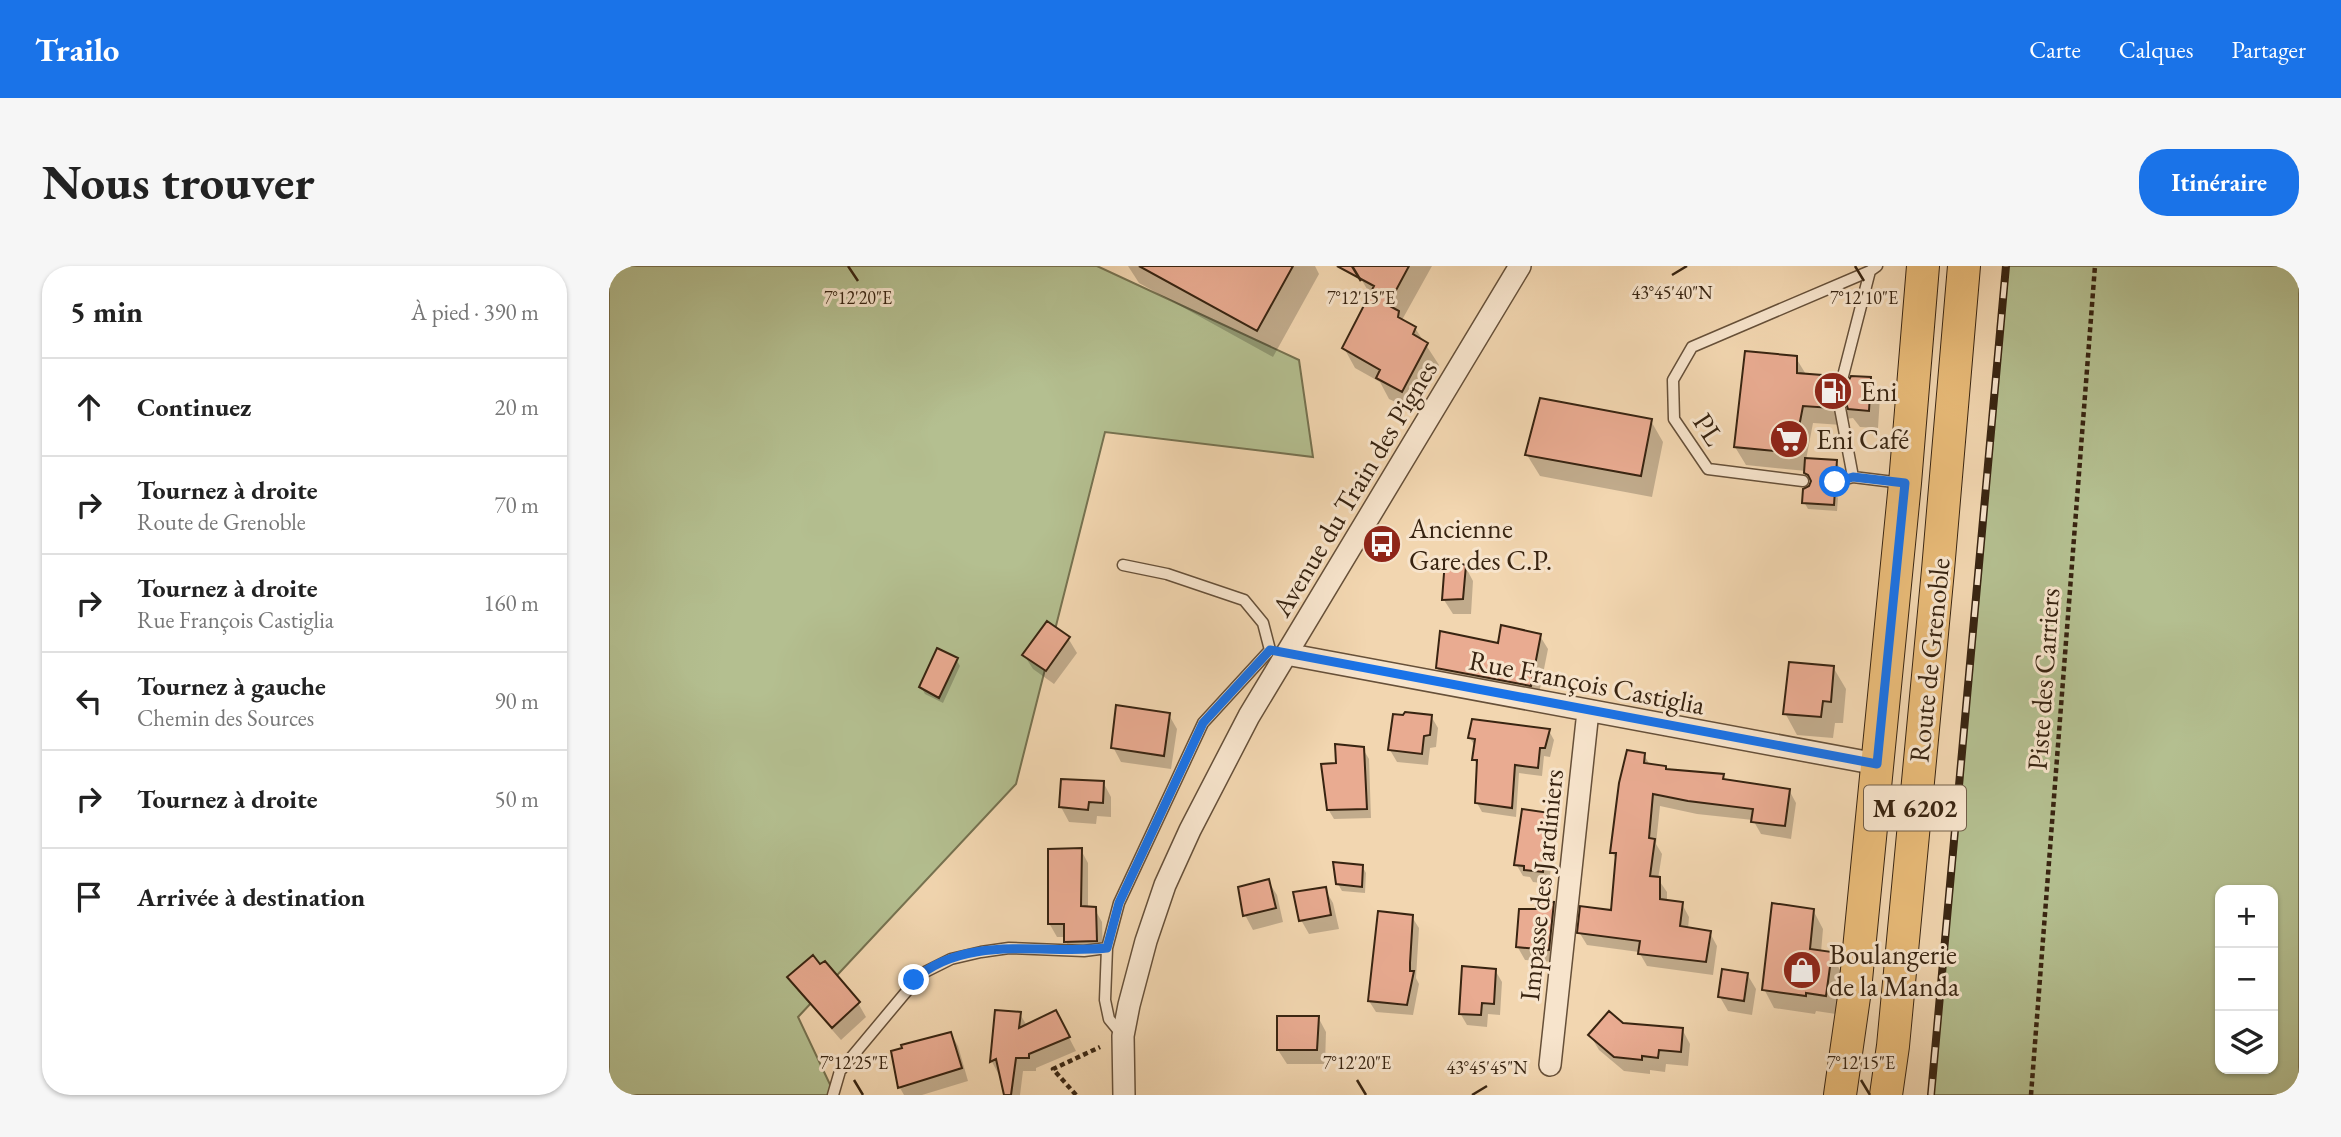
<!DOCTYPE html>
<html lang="fr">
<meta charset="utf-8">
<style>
body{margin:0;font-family:"EB Garamond",serif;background:#f6f6f6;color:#222}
.controls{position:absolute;right:21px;bottom:21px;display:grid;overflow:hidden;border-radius:14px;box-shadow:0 2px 5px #0004}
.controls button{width:63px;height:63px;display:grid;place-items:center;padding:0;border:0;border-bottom:2px solid #e0e0e0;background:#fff;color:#222;font:35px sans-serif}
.stop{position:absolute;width:21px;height:21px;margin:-16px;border:5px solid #1a73e8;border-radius:50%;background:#fff}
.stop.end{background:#1a73e8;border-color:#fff;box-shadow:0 2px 7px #0008}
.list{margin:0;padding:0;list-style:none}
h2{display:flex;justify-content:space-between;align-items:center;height:91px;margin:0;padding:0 28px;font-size:30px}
h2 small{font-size:23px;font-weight:400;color:#767676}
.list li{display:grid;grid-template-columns:46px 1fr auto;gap:21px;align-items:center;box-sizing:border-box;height:98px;padding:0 28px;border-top:2px solid #e0e0e0}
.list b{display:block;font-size:26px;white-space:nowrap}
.list p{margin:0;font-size:23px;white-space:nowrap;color:#767676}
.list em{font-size:23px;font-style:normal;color:#767676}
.icon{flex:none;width:38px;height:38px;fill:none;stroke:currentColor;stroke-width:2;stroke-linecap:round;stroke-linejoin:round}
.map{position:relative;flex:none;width:1690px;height:829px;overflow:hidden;border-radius:28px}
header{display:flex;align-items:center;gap:42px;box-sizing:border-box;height:98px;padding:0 35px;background:#1a73e8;color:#fff}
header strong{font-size:33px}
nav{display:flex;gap:38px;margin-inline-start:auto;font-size:24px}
.intro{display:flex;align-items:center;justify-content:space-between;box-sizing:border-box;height:168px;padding:0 42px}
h1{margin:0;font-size:49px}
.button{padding:18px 32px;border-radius:28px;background:#1a73e8;color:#fff;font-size:24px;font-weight:700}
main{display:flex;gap:42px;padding:0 42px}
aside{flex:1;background:#fff;border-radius:28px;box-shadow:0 2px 5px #0004}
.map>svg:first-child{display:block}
</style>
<header>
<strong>Trailo</strong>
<nav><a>Carte</a><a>Calques</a><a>Partager</a></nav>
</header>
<div class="intro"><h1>Nous trouver</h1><a class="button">Itinéraire</a></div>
<main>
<aside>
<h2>5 min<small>À pied · 390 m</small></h2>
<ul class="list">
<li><svg class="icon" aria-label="ahead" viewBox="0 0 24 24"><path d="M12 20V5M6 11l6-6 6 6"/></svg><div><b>Continuez</b></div><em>20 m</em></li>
<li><svg class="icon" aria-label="right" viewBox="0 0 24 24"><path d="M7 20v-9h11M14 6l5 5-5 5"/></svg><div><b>Tournez à droite</b><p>Route de Grenoble</p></div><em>70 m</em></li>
<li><svg class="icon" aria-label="right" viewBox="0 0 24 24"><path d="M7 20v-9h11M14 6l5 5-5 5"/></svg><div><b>Tournez à droite</b><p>Rue François Castiglia</p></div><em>160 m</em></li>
<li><svg class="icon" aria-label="left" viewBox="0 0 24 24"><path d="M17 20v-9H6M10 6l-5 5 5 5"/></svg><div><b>Tournez à gauche</b><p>Chemin des Sources</p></div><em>90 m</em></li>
<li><svg class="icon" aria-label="right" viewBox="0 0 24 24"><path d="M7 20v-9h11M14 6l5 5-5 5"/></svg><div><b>Tournez à droite</b></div><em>50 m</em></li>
<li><svg class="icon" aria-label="arrive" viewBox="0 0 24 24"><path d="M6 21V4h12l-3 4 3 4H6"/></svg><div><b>Arrivée à destination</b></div></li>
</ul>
</aside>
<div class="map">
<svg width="1690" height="829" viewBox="0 0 1690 829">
<rect width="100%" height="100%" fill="#f2d6b0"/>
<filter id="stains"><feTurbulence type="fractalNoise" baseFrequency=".00286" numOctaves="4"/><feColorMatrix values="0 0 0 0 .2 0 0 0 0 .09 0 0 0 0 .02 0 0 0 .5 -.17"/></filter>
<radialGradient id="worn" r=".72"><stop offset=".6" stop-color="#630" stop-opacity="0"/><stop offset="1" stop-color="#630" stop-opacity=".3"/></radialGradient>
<path fill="#b4bf90" stroke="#767250" stroke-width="2" fill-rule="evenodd" d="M0,0H488L690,94L704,191L496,166L407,518L189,751L226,829H0Z
M1397,0H1690V829H1324L1325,800ZM1611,624H1664V803H1611Z"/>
<path fill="#0003" d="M519,0H706L710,8L664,91L530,17Z
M757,0H823L793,54L806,62L830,99L805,145L780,133L771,116L746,102L735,82L762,30L751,11Z
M1187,92L1198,110L1232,120L1261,113L1271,131L1269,162L1251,161L1244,152L1236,153L1233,159L1204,157L1197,194L1227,196L1231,202L1230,215L1224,217L1221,223L1224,225L1229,232L1228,245L1199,243L1195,236L1204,215L1201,214L1197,205L1137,199L1126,181Z
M1042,155L1054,176L1043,231L931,210L918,189Z
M838,296L856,300L864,315L862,348H844L835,334Z
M931,370L939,383L929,433L836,416L828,402L890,379Z
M459,372L468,387L445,418L424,403L415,389Z
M347,393L351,400L334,437L316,428L312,421Z
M1224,401L1237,423L1234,457H1226L1224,472L1188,469L1176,447Z
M560,449L568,463L562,503L512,496L504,481Z
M822,450L829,462L827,481L821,482L819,499L788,496L781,484Z
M940,465L945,474L941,491L935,490L933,510L910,507L907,551L873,546L868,537L869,501L865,493L867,482L861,472Z
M754,483L760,493L762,552L725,553L719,543Z
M1035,489L1041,499L1058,505L1114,510L1117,515L1180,524L1187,537L1182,573L1152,568L1144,554L1088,548L1051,540L1047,578L1053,588L1049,613L1058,626V635L1073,638L1080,651L1079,663L1101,667L1108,680L1104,709L1038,700L1030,686L978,679L970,666L1003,645L1008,595L1003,586Z
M494,516L502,531V551L488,550L487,558L460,556L452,541Z
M940,548L947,561L940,618L924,616L921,611L914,610L907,598Z
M472,584L479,597V642H485L493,656L494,689H465L457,676V671H448L440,657Z
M753,600L757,607L756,627L733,625L729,618Z
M659,615L668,629L674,656L644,664L636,649Z
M716,623L724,637L730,663L700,668L692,654Z
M944,638L952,651L947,696L916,694L908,680L929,645Z
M1204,644L1214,663L1212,686L1222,687L1232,706L1227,748L1207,745L1206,748L1165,742L1155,723Z
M803,651L810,662L807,712L810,718L804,749L767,746L760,735Z
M886,704L893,716L891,749L879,748L878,761L858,759L851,747Z
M1138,708L1147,723L1143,749L1119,745L1111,731Z
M181,711L249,737L257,751L232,774L189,725Z
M387,746L411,748L418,760H454L467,785L427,802V805H414L411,829H397L392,808L390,809L383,796Z
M709,751L717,766L716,798H678L669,784Z
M1013,758L1073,763L1081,778L1079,800L1057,798L1056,806L1041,804V808L1015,805L990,784L981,769Z
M342,768L349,780L359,815L313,829H295L291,822L284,787Z"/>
<path fill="#e9ab91" stroke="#382411" stroke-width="2" d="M530,0H684L648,65Z
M728,0H800L779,39L790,45L789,51L807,61L804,68L819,77L793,126L767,112L771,104L733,82L765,20Z
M1136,85L1188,90V107L1226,110L1228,115L1233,118L1239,116L1242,110L1262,111L1260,145L1239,143L1237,137L1233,134L1226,136L1223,142L1194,140L1185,187L1125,181Z
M931,132L1043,153L1032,210L916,189Z
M1196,192L1228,194L1227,208L1221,210L1218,215L1220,221L1226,224L1225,239L1193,237L1194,223L1200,220L1202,215L1199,209L1195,207Z
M836,294L857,299L854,333L833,334Z
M438,355L461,371L437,405L413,389Z
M892,359L932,368L922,420L827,402L831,365L889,377Z
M328,382L349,392L330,432L310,421Z
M1180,396L1225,400L1222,436L1214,435L1212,451L1174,448Z
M507,439L561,447L555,490L502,482Z
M796,446L823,449L821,469L815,470L813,488L779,484L784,448L794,449Z
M863,453L941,463L936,482H931L929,502L906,499L903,542L866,537L868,494H863L866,473L859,472Z
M726,478L755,481L758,543L718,544L712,498L727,497Z
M1018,484L1036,487L1035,497L1057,500V503L1115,508L1114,513L1181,523L1176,560L1142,556L1144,543L1079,535L1044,528L1040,572L1046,573L1041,610L1051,611V633L1074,636L1071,660L1102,665L1097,696L1029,688L1031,675L968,667L971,640L1002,644L1007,587H1001L1010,517Z
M452,513L495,515L494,537L480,536L479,544L450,541Z
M913,543L941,547L934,606L915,604V600L905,599Z
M473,582L472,640L487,641L488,675L455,676V658H439V583Z
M724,596L754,599L753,621L727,618Z
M660,613L667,642L634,650L629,621Z
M717,621L722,649L690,655L684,626Z
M928,635L945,636L940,684L907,681L910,643H927Z
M1163,637L1205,643L1201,683L1223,686L1217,730L1197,727V730L1153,724Z
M769,645L804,649L801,697V705H805L798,739L759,735Z
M204,689L211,698L216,695L251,736L223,762L178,711Z
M853,700L887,703L885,738L873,737L872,749L850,748Z
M1113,703L1139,707L1135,735L1109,731Z
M386,744L412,746L410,762L447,744L461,771L420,788V792H407L402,829H395L387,793L381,796Z
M1000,745L1014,757L1074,762L1072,786L1050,784L1049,792L1033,790V794L1005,791L979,769Z
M668,750H710L708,784H668Z
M342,766L353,802L289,822L282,785L293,782L292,779Z"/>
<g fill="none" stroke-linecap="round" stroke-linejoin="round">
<g stroke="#665039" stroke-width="13">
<path id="service" d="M1234,110L1261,5
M1231,142L1244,211L1293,217
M1194,215L1099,203L1065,153L1064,114L1083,81L1261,5L1268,0
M1226,216L1244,211
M514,299L558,308L635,334L654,357L661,384
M514,770L500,753L496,734L498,682L510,637L594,457L661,384
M224,829L231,805L312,708L342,693L372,686L400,682L475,685L498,682"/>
</g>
<g stroke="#665039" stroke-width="24">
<path id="minor" d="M677,388L1268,498
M941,799L979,445
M515,829L514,770L520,739L537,675L556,619L581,564L640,450L911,0"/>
</g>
<g stroke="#382411" stroke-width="34">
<path id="primary" d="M1231,829L1246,724L1296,217L1314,0
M1277,829L1284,780L1329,304L1355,0"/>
</g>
<path stroke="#382411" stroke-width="4.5" stroke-dasharray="5 3.5" stroke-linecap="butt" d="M467,829L444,803L491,781
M1422,829L1486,0"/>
<use href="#service" stroke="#f7e4cc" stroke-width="10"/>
<use href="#minor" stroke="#f7e4cc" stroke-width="21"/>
<use href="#primary" stroke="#e9bb78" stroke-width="32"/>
<g stroke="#382411" stroke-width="8">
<path id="rail" d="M1322,829L1397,0"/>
</g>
<use href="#rail" stroke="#f7e4cc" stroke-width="5" stroke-dasharray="16" stroke-linecap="butt"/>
</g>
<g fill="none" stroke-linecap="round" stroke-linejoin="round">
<path stroke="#1a73e8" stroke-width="9" d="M305,714C357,667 436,689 498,682L510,637L594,457L661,384L1268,498L1296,217L1244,211L1226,216"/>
</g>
<path fill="none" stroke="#382411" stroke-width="2.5" d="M239,0L249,15M743,0L752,15M1246,0L1255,15M1063,9L1078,0M245,814L254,829M748,814L757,829M1252,814L1261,829M863,829L878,820"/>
<defs>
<g id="fuel-disc" transform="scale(2.0125)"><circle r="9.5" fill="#8f2418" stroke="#f7e4cc"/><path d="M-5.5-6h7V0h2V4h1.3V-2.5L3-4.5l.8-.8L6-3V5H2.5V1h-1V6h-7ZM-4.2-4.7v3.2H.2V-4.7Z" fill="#fff"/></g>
<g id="supermarket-disc" transform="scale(2.0125)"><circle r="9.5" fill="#8f2418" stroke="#f7e4cc"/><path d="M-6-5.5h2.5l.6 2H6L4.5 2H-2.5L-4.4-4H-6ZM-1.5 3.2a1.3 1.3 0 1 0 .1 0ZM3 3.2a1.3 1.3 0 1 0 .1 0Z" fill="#fff"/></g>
<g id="bus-disc" transform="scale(2.0125)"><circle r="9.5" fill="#8f2418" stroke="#f7e4cc"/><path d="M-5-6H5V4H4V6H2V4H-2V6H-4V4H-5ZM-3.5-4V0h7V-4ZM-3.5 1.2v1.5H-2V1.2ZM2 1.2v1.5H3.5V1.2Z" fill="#fff"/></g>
<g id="shop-disc" transform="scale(2.0125)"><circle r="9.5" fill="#8f2418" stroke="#f7e4cc"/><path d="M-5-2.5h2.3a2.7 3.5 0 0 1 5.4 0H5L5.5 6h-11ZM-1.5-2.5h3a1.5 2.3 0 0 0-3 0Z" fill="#fff"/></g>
</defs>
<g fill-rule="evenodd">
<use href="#fuel-disc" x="1224" y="125"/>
<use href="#supermarket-disc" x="1180" y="173"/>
<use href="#bus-disc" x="773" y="278"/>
<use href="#shop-disc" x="1193" y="704"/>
</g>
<g text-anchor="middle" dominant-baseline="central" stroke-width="6" stroke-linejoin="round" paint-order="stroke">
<rect fill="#f7e4cc" stroke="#715e49" stroke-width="2" x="1255" y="519.5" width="102" height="45" rx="5"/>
<g font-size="26" font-weight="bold" fill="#382411">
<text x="1306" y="542">M 6202</text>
</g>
<g font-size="28" fill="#382411" stroke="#f7e4cc" text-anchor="start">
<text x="1251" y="125">Eni</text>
<text x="1207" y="173">Eni Café</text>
<text x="800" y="262">Ancienne<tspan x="800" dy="32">Gare des C.P.</tspan></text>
<text x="1220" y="688">Boulangerie<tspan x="1220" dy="32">de la Manda</tspan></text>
</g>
<g font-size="28" fill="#382411" stroke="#f7e4cc">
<text transform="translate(1100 163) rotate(57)">PL</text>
<text transform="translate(745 222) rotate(-59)">Avenue du Train des Pignes</text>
<text transform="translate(1320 394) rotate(-84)">Route de Grenoble</text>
<text transform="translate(1434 413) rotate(-86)">Piste des Carriers</text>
<text transform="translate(978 416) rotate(11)">Rue François Castiglia</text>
<text transform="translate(932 619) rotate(-84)">Impasse des Jardiniers</text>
</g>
</g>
<g font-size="18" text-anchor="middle" fill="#382411" stroke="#f7e4cc" stroke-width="6" stroke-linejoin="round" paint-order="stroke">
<text x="1063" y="33">43°45'40"N</text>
<text x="249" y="38">7°12'20"E</text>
<text x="752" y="38">7°12'15"E</text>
<text x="1255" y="38">7°12'10"E</text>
<text x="245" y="803">7°12'25"E</text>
<text x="748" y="803">7°12'20"E</text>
<text x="1252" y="803">7°12'15"E</text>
<text x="878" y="808">43°45'45"N</text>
</g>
<rect width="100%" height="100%" filter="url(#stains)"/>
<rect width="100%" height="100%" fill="url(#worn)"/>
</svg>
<div class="controls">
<button>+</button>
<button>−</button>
<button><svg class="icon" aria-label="layers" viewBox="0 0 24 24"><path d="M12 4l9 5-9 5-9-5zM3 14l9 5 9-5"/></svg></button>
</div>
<div class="stop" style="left:1226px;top:216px"></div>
<div class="stop end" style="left:305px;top:714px"></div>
</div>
</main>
